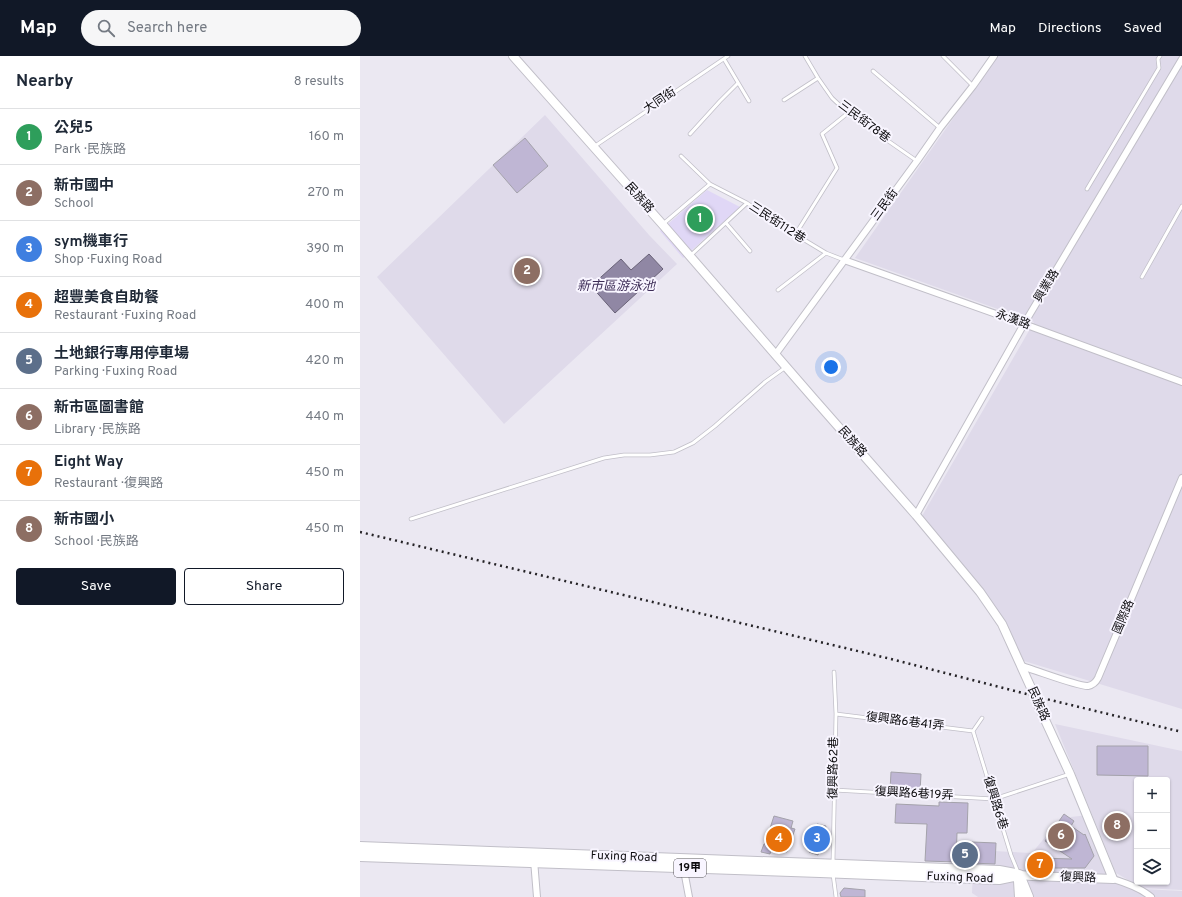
<!DOCTYPE html>
<meta charset="utf-8">
<style>
body{margin:0;font-family:Overpass,"Noto Sans TC",sans-serif;background:#f6f6f7;color:#1f2937}
.controls{position:absolute;right:12px;bottom:12px;display:grid;overflow:hidden;border-radius:4px;box-shadow:0 1px 3px #0004}
.controls button{width:36px;height:36px;display:grid;place-items:center;padding:0;border:0;border-bottom:1px solid #e0e1e3;background:#fff;color:#1f2937;font:20px sans-serif}
.you{position:absolute;left:471px;top:311px;width:14px;height:14px;margin:-10px;border:3px solid #fff;border-radius:50%;background:#1a73e8;box-shadow:0 0 0 6px #1a73e833}
.badge{display:grid;place-items:center;width:26px;height:26px;border-radius:50%;background:#111827;color:#fff;font-size:13px;font-weight:700}
.pin{position:absolute;translate:-50% -50%;border:2px solid #fff;box-shadow:0 1px 4px #0006}
.list{margin:0;padding:0;list-style:none}
h2{display:flex;justify-content:space-between;align-items:center;height:52px;margin:0;padding:0 16px;font-size:17px}
h2 small{font-size:13px;font-weight:400;color:#747a83}
.list li{display:grid;grid-template-columns:26px 1fr auto;gap:12px;align-items:center;box-sizing:border-box;height:56px;padding:0 16px;border-top:1px solid #e0e1e3}
.list b{display:block;font-size:15px;white-space:nowrap}
.list p{margin:0;font-size:13px;white-space:nowrap;color:#747a83}
.list em{font-size:13px;font-style:normal;color:#747a83}
.actions{display:flex;gap:8px;padding:12px 16px}
.actions a{flex:1;padding:9px 0;border:1px solid #111827;border-radius:4px;text-align:center;font-size:14px;color:#111827}
.actions .main{background:#111827;color:#fff}
.icon{flex:none;width:22px;height:22px;fill:none;stroke:currentColor;stroke-width:2;stroke-linecap:round;stroke-linejoin:round}
.map{position:relative;flex:none;width:822px;height:841px;overflow:hidden}
header{display:flex;align-items:center;gap:24px;box-sizing:border-box;height:56px;padding:0 20px;background:#111827;color:#fff}
header strong{font-size:19px}
nav{display:flex;gap:22px;margin-inline-start:auto;font-size:14px}
.search{width:280px;height:36px;background:#f6f6f7;display:flex;align-items:center;gap:10px;box-sizing:border-box;padding:0 14px;border-radius:22px;color:#747a83;font-size:15px}
main{display:flex}
aside{flex:1;background:#fff}
.map>svg:first-child{display:block}
</style>
<header>
<strong>Map</strong>
<div class="search"><svg class="icon" aria-label="search" viewBox="0 0 24 24"><circle cx="10" cy="10" r="6"/><path d="M15 15l6 6"/></svg>Search here</div>
<nav><a>Map</a><a>Directions</a><a>Saved</a></nav>
</header>
<main>
<aside>
<h2>Nearby<small>8 results</small></h2>
<ul class="list">
<li><span class="badge" style="background:#2e9e5b">1</span><div><b>公兒5</b><p>Park · 民族路</p></div><em>160 m</em></li>
<li><span class="badge" style="background:#8d6e63">2</span><div><b>新市國中</b><p>School</p></div><em>270 m</em></li>
<li><span class="badge" style="background:#3f7fe0">3</span><div><b>sym機車行</b><p>Shop · Fuxing Road</p></div><em>390 m</em></li>
<li><span class="badge" style="background:#e8710a">4</span><div><b>超豐美食自助餐</b><p>Restaurant · Fuxing Road</p></div><em>400 m</em></li>
<li><span class="badge" style="background:#5c6f8a">5</span><div><b>土地銀行專用停車場</b><p>Parking · Fuxing Road</p></div><em>420 m</em></li>
<li><span class="badge" style="background:#8d6e63">6</span><div><b>新市區圖書館</b><p>Library · 民族路</p></div><em>440 m</em></li>
<li><span class="badge" style="background:#e8710a">7</span><div><b>Eight Way</b><p>Restaurant · 復興路</p></div><em>450 m</em></li>
<li><span class="badge" style="background:#8d6e63">8</span><div><b>新市國小</b><p>School · 民族路</p></div><em>450 m</em></li>
</ul>
<div class="actions"><a class="main">Save</a><a>Share</a></div>
</aside>
<div class="map">
<svg width="822" height="841" viewBox="0 0 822 841">
<rect width="100%" height="100%" fill="#ebe8f2"/>
<path fill="#dfdaea" fill-rule="evenodd" d="M637,0H822V653L664,605L645,565L562,460L674,266L495,202Z
M185,59L289,179L317,208L144,368L17,221Z
M695,668L822,695V834L782,832L756,817ZM777,724H807V826H777Z
M729,759L752,817L782,833L822,835V841H618L612,837L614,794L672,797L701,762Z"/>
<path fill="#e0d7f6" d="M347,134L380,151L323,202L300,175Z"/>
<path fill="#9087a4" stroke="#696277" d="M289,198L303,213L255,257L231,230L261,203L271,214Z"/>
<path fill="#bfb6d4" stroke="#a4a2ab" d="M165,82L188,110L157,137L133,109Z
M737,690H788V720L737,719Z
M531,716L561,718L560,736L530,734Z
M579,746L608,747L607,777H597L596,806L565,805L567,768L535,767L536,748L579,750Z
M704,758L714,765L711,770L724,779L725,778L734,800L725,812H669L670,805H679V802L712,803L685,785Z
M414,760L433,765L431,772L435,773L427,796L412,791L410,798L401,796L404,788H405Z
M457,768L466,770L458,799L449,796Z
M612,786L636,787L635,808L611,807Z
M484,832L505,834V841H481L480,837Z"/>
<g fill="none" stroke-linecap="round" stroke-linejoin="round">
<g stroke="#c1bfc8" stroke-width="4.5">
<path id="service" d="M445,0L458,22L472,42L488,57L557,105
M583,0L613,30
M364,3L389,45
M513,15L580,72
M424,44L458,22
M330,78L360,45L378,27
M235,90L368,0
M321,100L350,128L387,147L413,165L466,197L484,204
M727,133L799,12L798,3L800,0
M366,167L390,195
M303,168L350,128
M435,179L477,112L462,78L488,57
M331,199L387,147
M782,221L822,150
M418,234L466,197
M51,463L244,402L264,399H290L314,396L333,387L355,370L405,326L426,311
M476,658L613,675
M613,675L651,799L658,816
M613,675L622,662
M474,734L634,743L710,718
M473,806L476,658L474,616
M473,818L476,841"/>
</g>
<g stroke="#c1bfc8" stroke-width="8">
<path id="minor" d="M484,204L664,268L822,326
M415,299L557,105L580,72L613,30L634,0
M556,459L664,268L822,3
M661,610C673,613 719,631 728,630C733,629 736,626 738,622L822,422
M174,804L177,841
M323,809L329,841
M753,823C766,827 781,832 791,841"/>
</g>
<g stroke="#c1bfc8" stroke-width="10">
<path id="tertiary" d="M153,0L303,169L454,343L556,459L620,536L642,568L672,634L674,640L710,718L753,823L672,820L659,819"/>
</g>
<g stroke="#c1bfc8" stroke-width="12">
<path id="primary" d="M0,791C213,800 426,806 639,815L655,818
M0,800L460,816L639,823L659,819
M659,819L668,841
M659,825L660,841"/>
</g>
<use href="#service" stroke="#fff" stroke-width="3"/>
<use href="#minor" stroke="#fff" stroke-width="6"/>
<use href="#tertiary" stroke="#fff" stroke-width="8"/>
<use href="#primary" stroke="#fff" stroke-width="10"/>
<path stroke="#252327" stroke-width="2.5" stroke-dasharray="2 4" stroke-linecap="butt" d="M0,476L531,603L674,640L822,676"/>
</g>
<g text-anchor="middle" dominant-baseline="central" stroke-width="4" stroke-linejoin="round" paint-order="stroke">
<rect fill="#f8f5ff" stroke="#545257" stroke-width="1" x="314" y="803" width="32" height="18" rx="3"/>
<g font-size="11" font-weight="bold" fill="#0d0c0f">
<text x="330" y="812">19甲</text>
</g>
<g font-size="12" fill="#0d0c0f" stroke="#f8f5ff">
<text transform="translate(300 45) rotate(-34)">大同街</text>
<text transform="translate(504 66) rotate(37)">三民街78巷</text>
<text transform="translate(279 142) rotate(48)">民族路</text>
<text transform="translate(525 149) rotate(-54)">三民街</text>
<text transform="translate(417 167) rotate(33)">三民街112巷</text>
<text transform="translate(687 230) rotate(-59)">興業路</text>
<text transform="translate(653 264) rotate(20)">永漢路</text>
<text transform="translate(492 386) rotate(49)">民族路</text>
<text transform="translate(764 561) rotate(-67)">國際路</text>
<text transform="translate(678 648) rotate(66)">民族路</text>
<text transform="translate(545 666) rotate(7)">復興路6巷41弄</text>
<text transform="translate(474 712) rotate(-89)">復興路62巷</text>
<text transform="translate(554 738) rotate(3)">復興路6巷19弄</text>
<text transform="translate(635 747) rotate(73)">復興路6巷</text>
<text transform="translate(264 801) rotate(2)">Fuxing Road</text>
<text transform="translate(600 822) rotate(2)">Fuxing Road</text>
<text transform="translate(718 822) rotate(2)">復興路</text>
</g>
<g font-size="13" font-style="italic" fill="#3c2c56" stroke="#f8f5ff">
<text x="256" y="231">新市區游泳池</text>
</g>
</g>
</svg>
<div class="controls">
<button>+</button>
<button>−</button>
<button><svg class="icon" aria-label="layers" viewBox="0 0 24 24"><path d="M12 4l9 5-9 5-9-5zM3 14l9 5 9-5"/></svg></button>
</div>
<div class="you"></div>
<div class="pin badge" style="left:340px;top:163px;background:#2e9e5b">1</div>
<div class="pin badge" style="left:167px;top:215px;background:#8d6e63">2</div>
<div class="pin badge" style="left:457px;top:783px;background:#3f7fe0">3</div>
<div class="pin badge" style="left:419px;top:783px;background:#e8710a">4</div>
<div class="pin badge" style="left:605px;top:799px;background:#5c6f8a">5</div>
<div class="pin badge" style="left:701px;top:780px;background:#8d6e63">6</div>
<div class="pin badge" style="left:680px;top:809px;background:#e8710a">7</div>
<div class="pin badge" style="left:757px;top:770px;background:#8d6e63">8</div>
</div>
</main>
